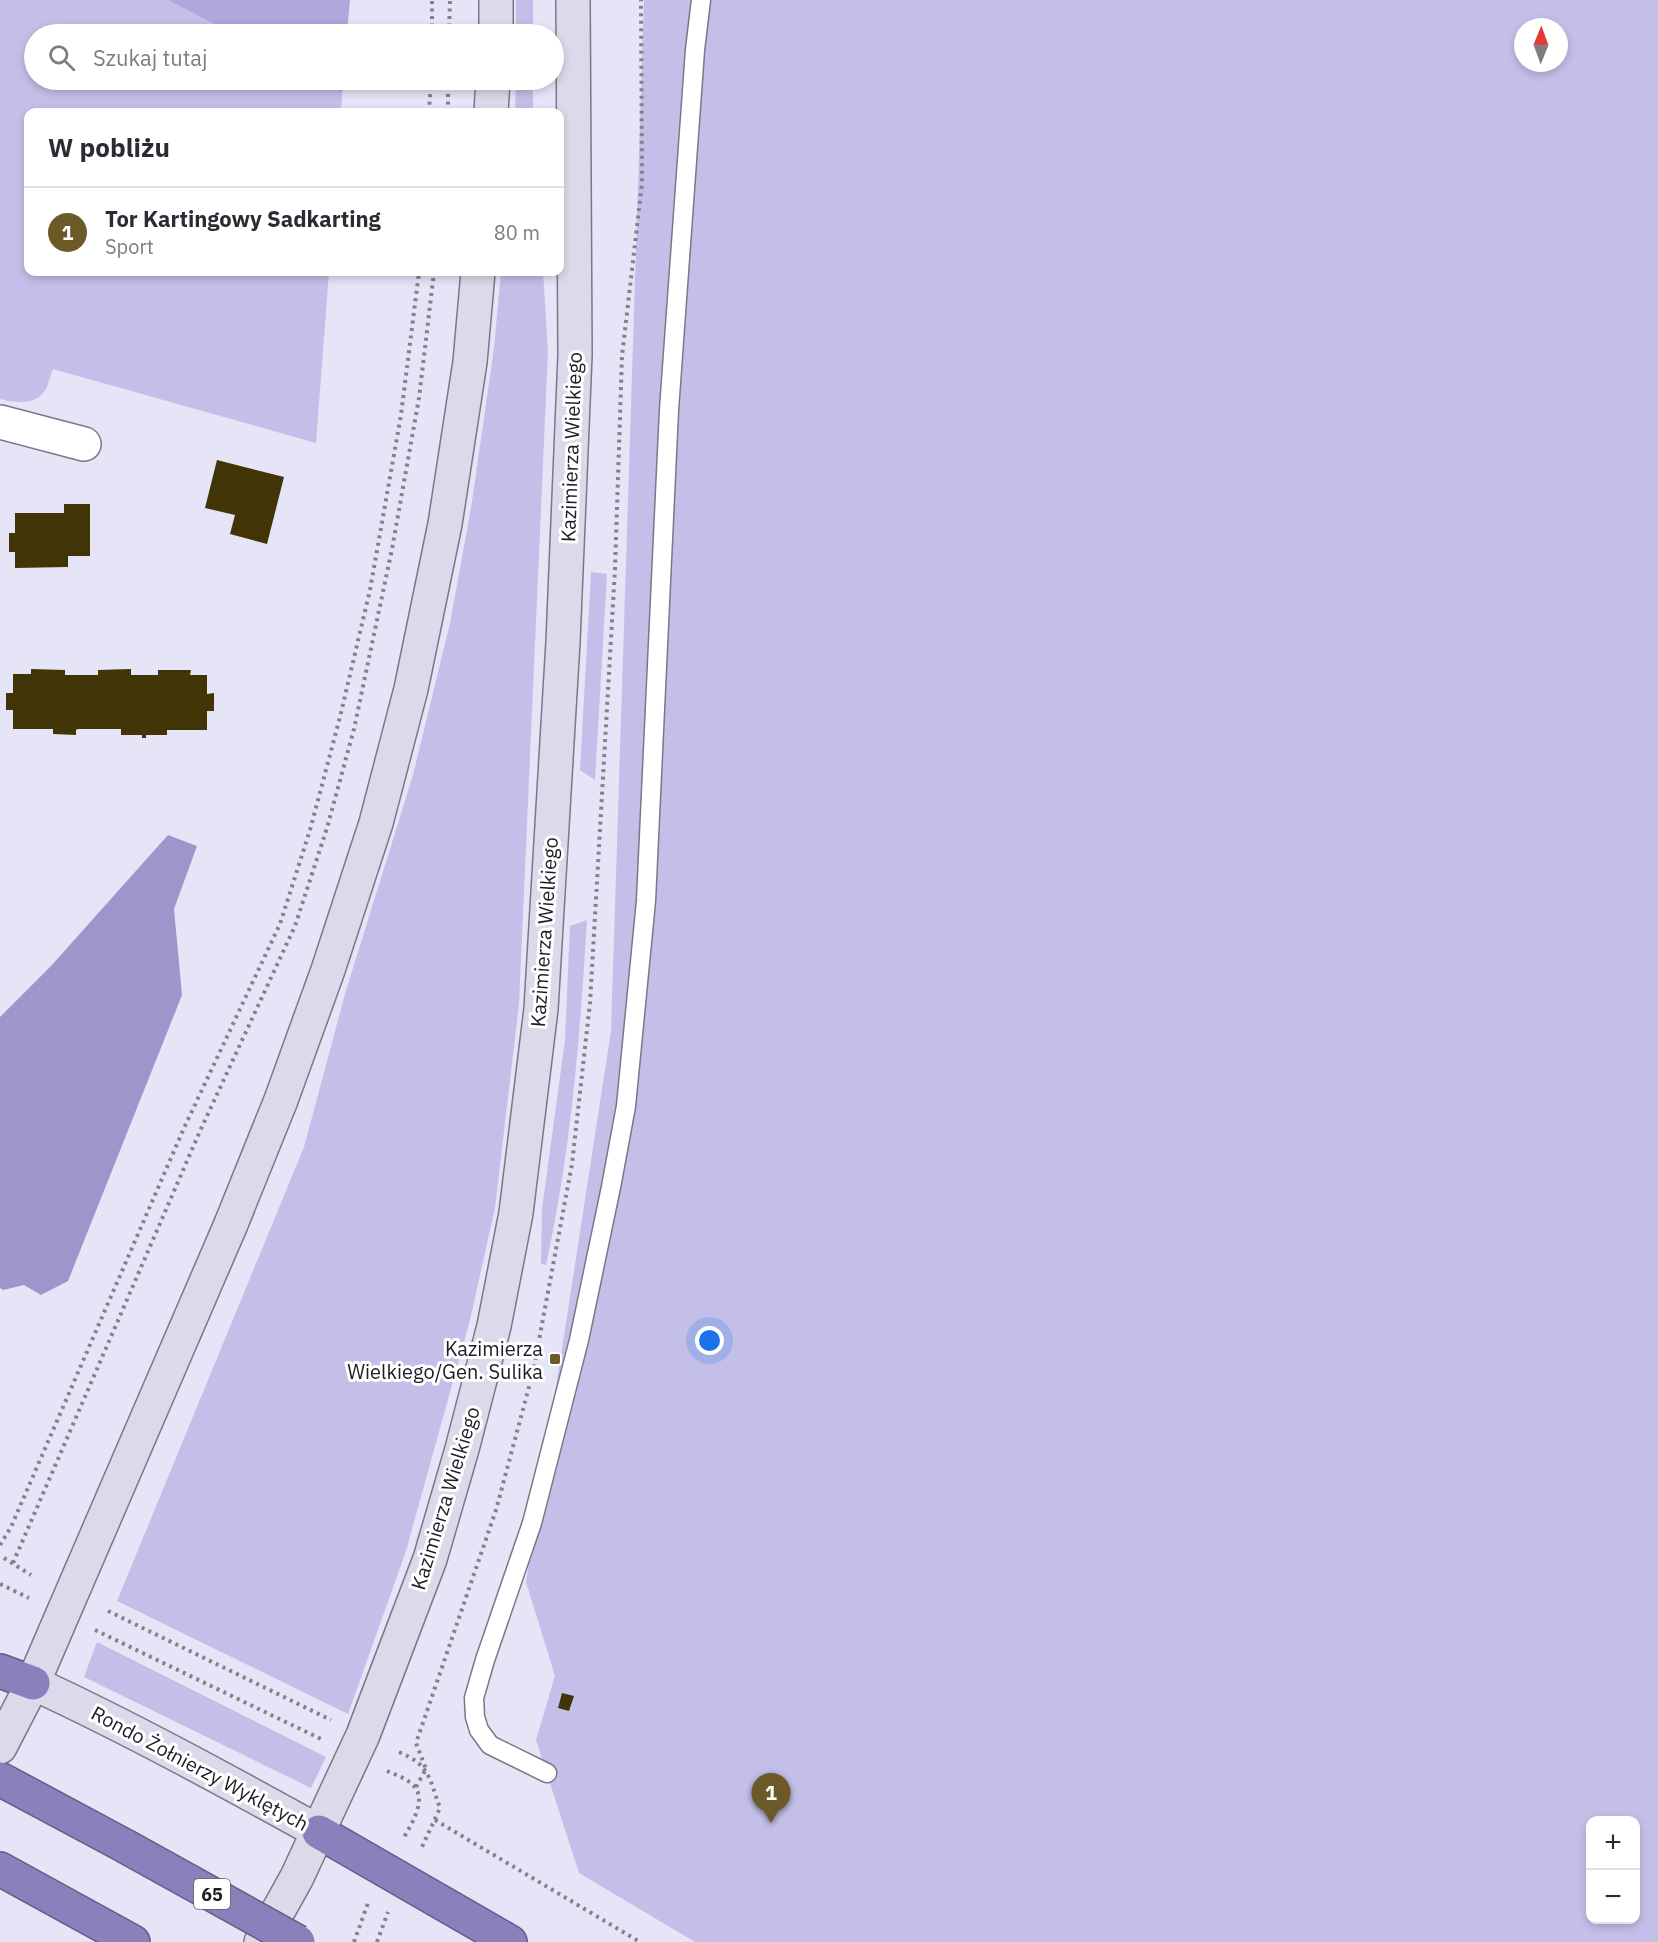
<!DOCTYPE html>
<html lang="pl">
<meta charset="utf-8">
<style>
body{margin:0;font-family:"IBM Plex Sans",sans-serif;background:#f2f2f3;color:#2b2b33}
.controls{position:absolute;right:18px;bottom:18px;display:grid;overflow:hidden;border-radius:12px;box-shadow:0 3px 9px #0003}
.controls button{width:54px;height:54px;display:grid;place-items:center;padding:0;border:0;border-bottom:2px solid #e1e1e2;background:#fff;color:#2b2b33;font:30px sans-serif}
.compass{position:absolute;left:1514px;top:18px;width:54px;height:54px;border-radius:50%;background:#fff;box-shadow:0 3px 9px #0003;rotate:1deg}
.you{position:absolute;left:710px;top:1341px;width:21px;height:21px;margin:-15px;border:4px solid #fff;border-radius:50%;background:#1a73e8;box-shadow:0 0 0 9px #1a73e833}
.badge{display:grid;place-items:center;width:39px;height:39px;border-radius:50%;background:#6b5a28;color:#fff;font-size:20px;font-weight:700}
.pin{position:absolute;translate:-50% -50px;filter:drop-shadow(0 2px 3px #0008)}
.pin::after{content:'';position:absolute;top:32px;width:21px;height:18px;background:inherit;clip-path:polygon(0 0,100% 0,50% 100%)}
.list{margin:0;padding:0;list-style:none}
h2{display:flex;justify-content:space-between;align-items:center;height:78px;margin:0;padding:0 24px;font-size:26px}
h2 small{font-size:20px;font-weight:400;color:#7c7c81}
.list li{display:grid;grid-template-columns:39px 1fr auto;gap:18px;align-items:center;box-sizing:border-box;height:90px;padding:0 24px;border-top:2px solid #e1e1e2}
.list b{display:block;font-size:22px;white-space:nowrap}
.list p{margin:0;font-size:20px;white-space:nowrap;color:#7c7c81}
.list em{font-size:20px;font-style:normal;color:#7c7c81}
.icon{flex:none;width:33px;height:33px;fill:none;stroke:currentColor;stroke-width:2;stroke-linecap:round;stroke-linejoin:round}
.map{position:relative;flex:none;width:1658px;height:1942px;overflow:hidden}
.search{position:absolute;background:#fff;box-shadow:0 3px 9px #0003;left:24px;top:24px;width:540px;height:66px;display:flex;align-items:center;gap:15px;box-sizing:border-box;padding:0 21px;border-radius:33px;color:#7c7c81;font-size:22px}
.panel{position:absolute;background:#fff;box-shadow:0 3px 9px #0003;left:24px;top:108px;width:540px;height:168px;border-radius:12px}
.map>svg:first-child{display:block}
</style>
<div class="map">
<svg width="1658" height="1942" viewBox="0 0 1658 1942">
<rect width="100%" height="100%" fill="#e6e4f7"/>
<path fill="#c4bfe8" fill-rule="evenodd" d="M0,0H168L233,34H34V80H318L342,92L341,112H28V272H329L316,443L53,369C50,375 49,383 46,389C36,406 16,403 0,399Z
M516,0H533V34H516Z
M644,0H1658V1942H695L579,1873L536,1740L555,1676L526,1582L611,1031ZM1523,27H1559V63H1523ZM1590,1820H1636V1920H1590Z
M516,80H533V112H515Z
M501,272H543L548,351L519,1004L495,1208L470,1320L406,1551L348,1714L117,1601L304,1147L345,994L413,775L450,623L471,508L494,348Z
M591,572L607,574L595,780L580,770Z
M587,920C580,1036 571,1152 546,1265L541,1264L542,1209L565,1040L570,926Z
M97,1642L326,1757L311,1788L84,1677Z"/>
<path fill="#afa7dd" d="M168,0H350L347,34H233Z
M318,80H343L342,92Z"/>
<path fill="#9e96cb" d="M168,835L197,846L174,909L182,995L68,1281L41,1295L24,1285L3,1290L0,1288V1017L51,966Z"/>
<path fill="#413407" d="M217,460L284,477L267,544L230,534L235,515L205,508Z
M64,504H90V556H68V567L15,568V552H9V533H15V513H64Z
M31,669L65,670V675H98V670L131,669V675H158V670H191L190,675H207V694L214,693V711H207V730H167V735H146V738H142V735H121V729H78L76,730V735L53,734V729H13V710H6V693H13V674H31Z
M562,1693L574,1696L569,1711L558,1708Z"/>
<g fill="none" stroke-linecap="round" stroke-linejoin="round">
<g stroke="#797788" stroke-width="21">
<path id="lane" d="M547,1773L490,1745L479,1730L475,1717L474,1698L485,1660L532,1523L579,1340L611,1187L626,1106L646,901L669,410L695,50L701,0"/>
</g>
<g stroke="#797788" stroke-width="36">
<path id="street" d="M0,422L84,444"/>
</g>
<g stroke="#797788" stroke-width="36">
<path id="secondary" d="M496,34V0
M491,112L493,80
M33,1683C130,1728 225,1780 319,1832
M0,1747L33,1683L231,1224L281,1100L328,970L376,823L411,689L445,524L470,362L478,272
M261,1942L297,1877L363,1735L430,1559L462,1449L494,1326L516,1213L541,1009L563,642L575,355L573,0"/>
</g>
<g stroke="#645d87" stroke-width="36">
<path id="highway" d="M0,1671L33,1683
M0,1779L125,1846
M319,1832L510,1942
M0,1869L133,1942"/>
</g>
<path stroke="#82818e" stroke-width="4" stroke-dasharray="3 4.5" stroke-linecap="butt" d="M432,34V0
M449,34L450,0
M429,112L431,80
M448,112V80
M0,1545L11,1527L184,1128L280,924L310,830L340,717L370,590L401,415L419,272
M4,1558L31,1575
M13,1563L200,1131L295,926L327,828L354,729L392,549L419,398L434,272
M0,1584L29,1598
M108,1611L331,1720
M95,1630L321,1739
M399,1752C430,1765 429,1778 440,1808L421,1849
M387,1771C396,1775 406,1778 413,1785C428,1799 411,1825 403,1839
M416,1787L426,1769L416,1743L496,1510L533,1372L572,1164L590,1003L615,569L622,356L642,183L641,0
M435,1820L640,1942
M354,1942L368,1903
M377,1942L388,1912"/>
<use href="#lane" stroke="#fff" stroke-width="18"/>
<use href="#street" stroke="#fff" stroke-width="33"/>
<use href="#secondary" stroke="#dcd9eb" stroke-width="33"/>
<use href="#highway" stroke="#8a80bc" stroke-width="33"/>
<g stroke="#645d87" stroke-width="36" stroke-linecap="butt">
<path id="highway-bridge" d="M125,1846L298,1942"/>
</g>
<use href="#highway-bridge" stroke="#8a80bc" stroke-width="33"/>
</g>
<rect fill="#6b5a28" stroke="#fff" stroke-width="2" x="549" y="1353" width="12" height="12" rx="3"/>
<g text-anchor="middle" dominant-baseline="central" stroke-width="6" stroke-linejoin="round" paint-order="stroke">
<rect fill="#fff" stroke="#626166" stroke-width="1.5" x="194" y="1879" width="36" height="30" rx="4.5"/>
<g font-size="18" font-weight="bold" fill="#1e1d24">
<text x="212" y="1894">65</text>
</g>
<g font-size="20" fill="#1e1d24" stroke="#fff">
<text transform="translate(571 447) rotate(-88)">Kazimierza Wielkiego</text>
<text transform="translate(544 932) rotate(-86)">Kazimierza Wielkiego</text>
<text transform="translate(445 1498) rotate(-73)">Kazimierza Wielkiego</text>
<text transform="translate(200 1768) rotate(28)">Rondo Żołnierzy Wyklętych</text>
</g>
<g font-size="20" fill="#1e1d24" stroke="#fff" text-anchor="end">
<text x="543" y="1348">Kazimierza<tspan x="543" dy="23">Wielkiego/Gen. Sulika</tspan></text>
</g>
</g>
</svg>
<div class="controls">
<button>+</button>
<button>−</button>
</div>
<svg class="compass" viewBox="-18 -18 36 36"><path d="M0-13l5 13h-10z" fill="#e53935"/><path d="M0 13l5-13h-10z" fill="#7c7c81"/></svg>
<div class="you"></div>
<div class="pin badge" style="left:771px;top:1823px">1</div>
<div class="search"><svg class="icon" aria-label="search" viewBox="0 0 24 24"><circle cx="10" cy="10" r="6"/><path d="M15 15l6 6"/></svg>Szukaj tutaj</div>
<section class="panel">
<h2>W pobliżu<small></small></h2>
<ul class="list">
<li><span class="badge">1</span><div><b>Tor Kartingowy Sadkarting</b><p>Sport</p></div><em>80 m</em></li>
</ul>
</section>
</div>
